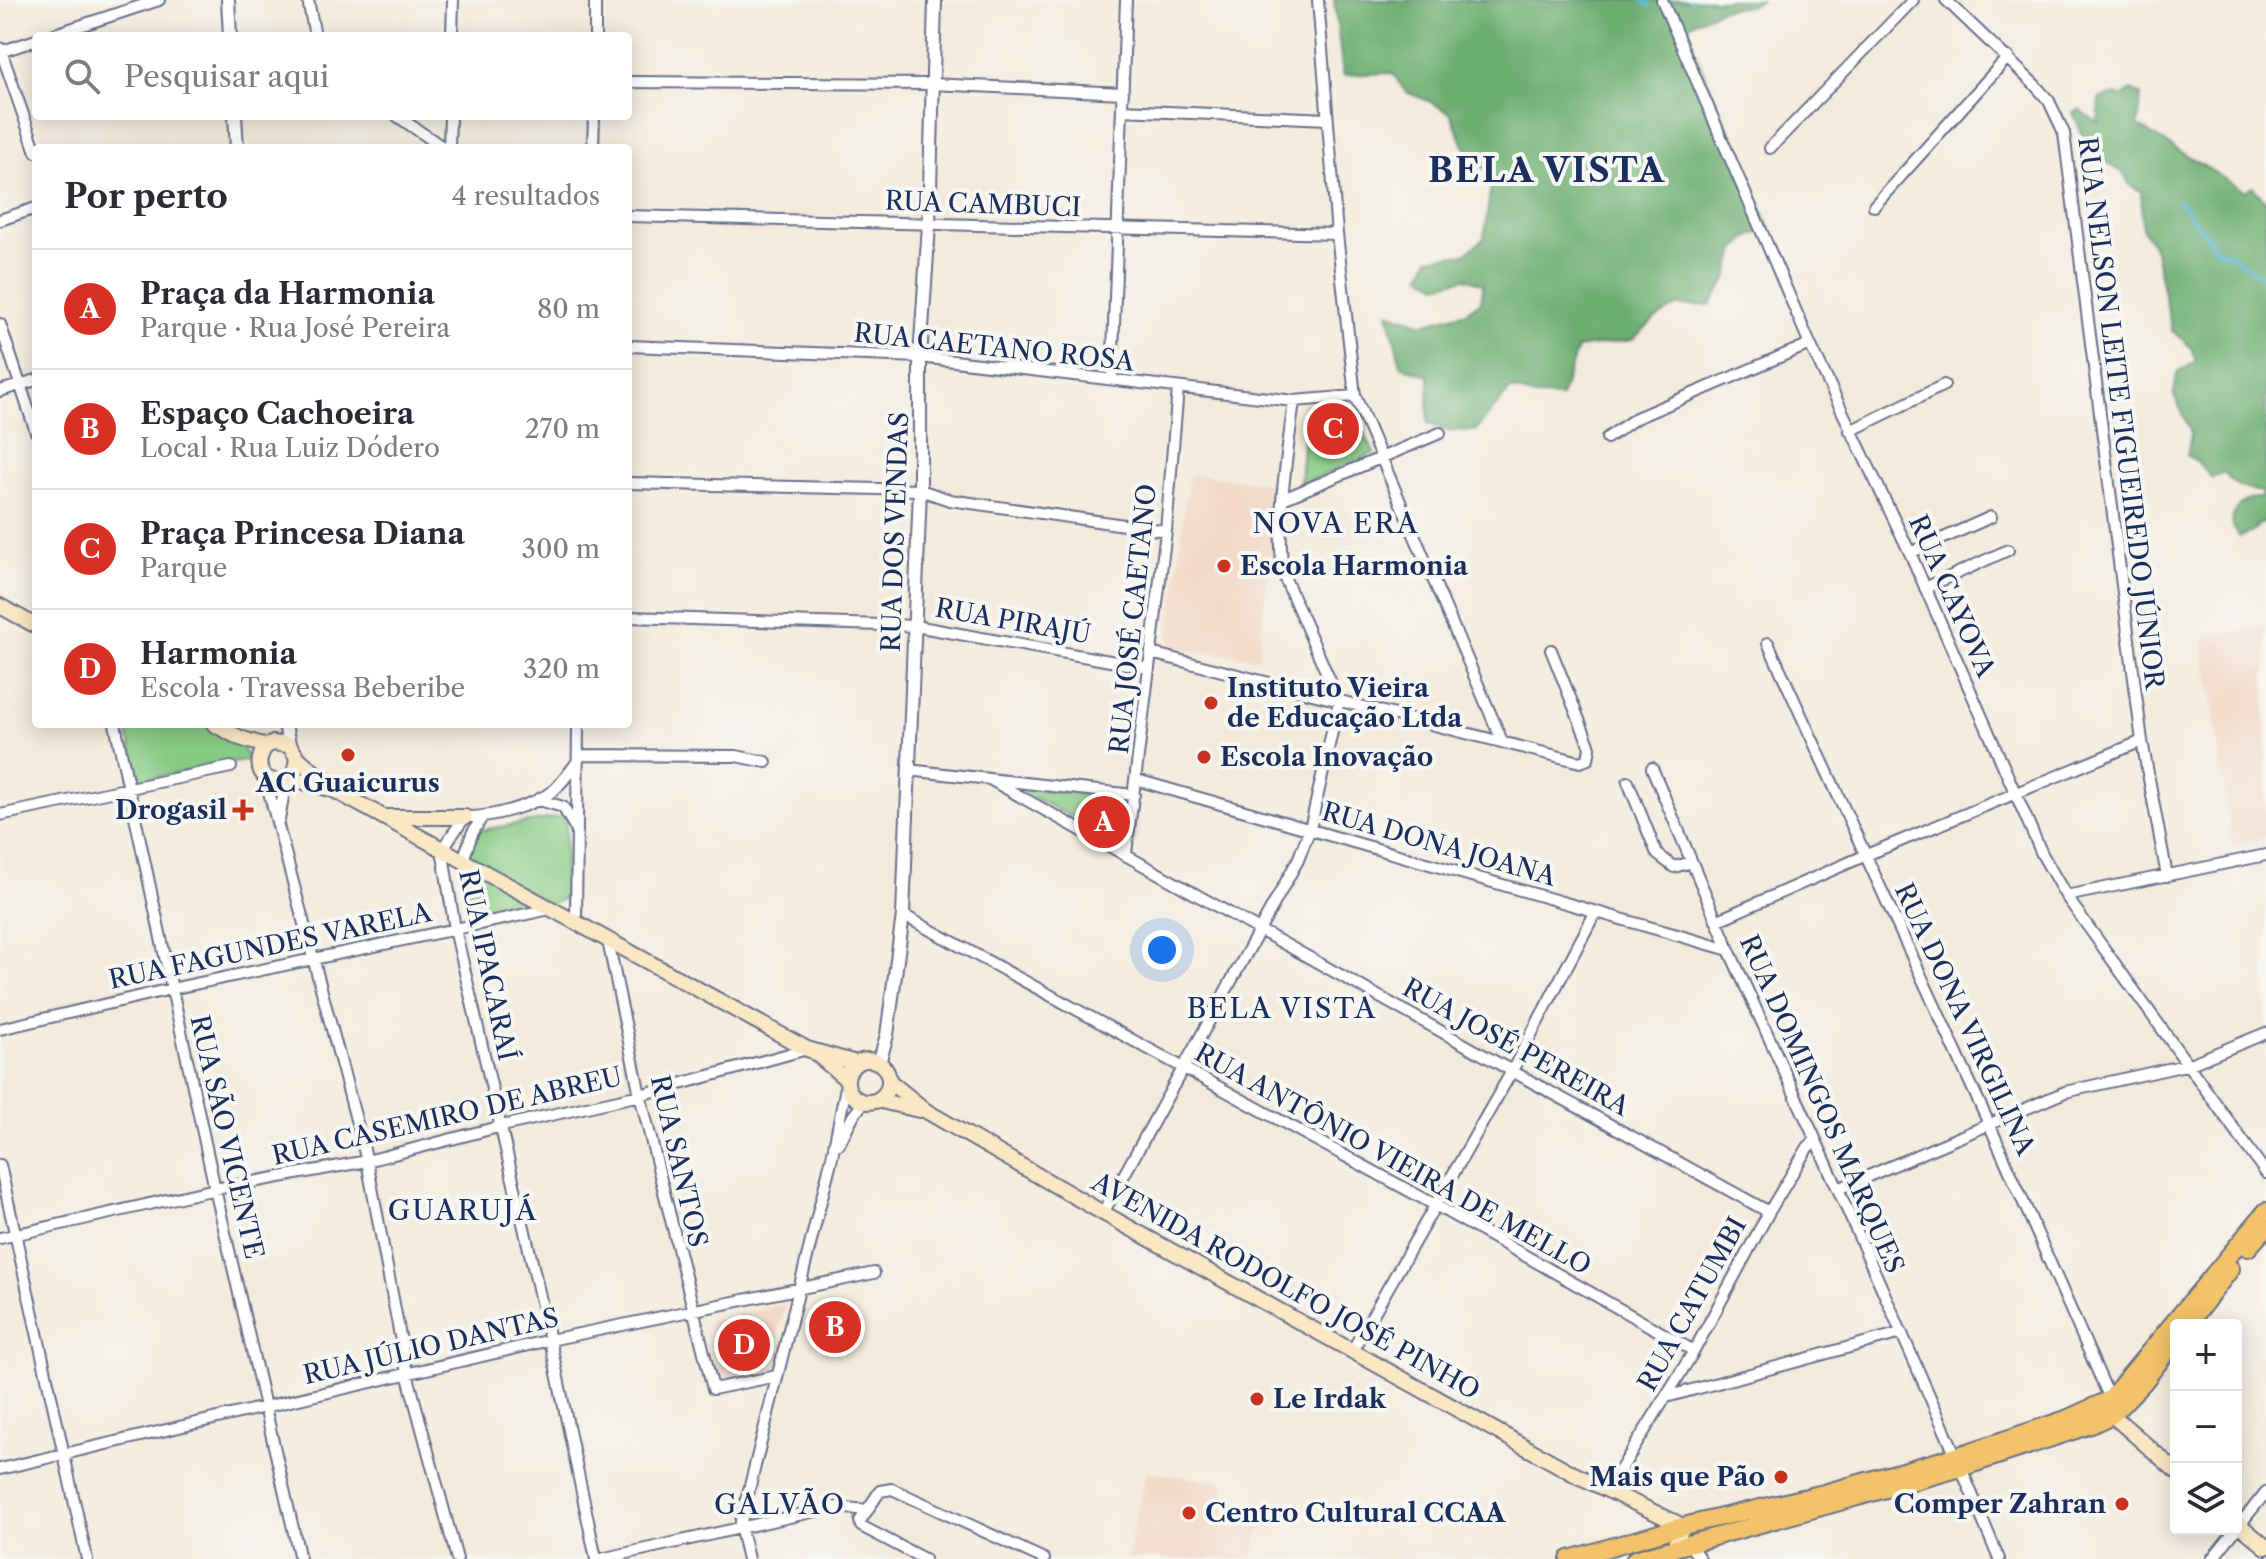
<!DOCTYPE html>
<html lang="pt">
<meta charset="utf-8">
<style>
body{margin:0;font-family:"Libre Caslon Text",serif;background:#f2f2f3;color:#2b2b33}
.controls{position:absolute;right:24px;bottom:24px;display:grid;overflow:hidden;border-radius:8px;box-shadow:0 4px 20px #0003}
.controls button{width:72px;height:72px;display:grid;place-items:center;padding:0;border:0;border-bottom:2px solid #e1e1e2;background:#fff;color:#2b2b33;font:40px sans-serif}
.you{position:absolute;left:1162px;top:950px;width:28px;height:28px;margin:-20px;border:6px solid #fff;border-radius:50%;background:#1a73e8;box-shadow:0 0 0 12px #1a73e833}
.badge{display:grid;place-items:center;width:52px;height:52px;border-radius:50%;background:#d93025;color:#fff;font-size:26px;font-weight:700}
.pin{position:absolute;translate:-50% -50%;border:4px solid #fff;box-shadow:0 2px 8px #0006}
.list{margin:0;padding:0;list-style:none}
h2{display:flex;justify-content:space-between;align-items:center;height:104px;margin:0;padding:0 32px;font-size:34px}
h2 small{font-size:26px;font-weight:400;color:#7c7c81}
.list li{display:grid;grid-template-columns:52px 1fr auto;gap:24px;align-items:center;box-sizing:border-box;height:120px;padding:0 32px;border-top:2px solid #e1e1e2}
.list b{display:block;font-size:30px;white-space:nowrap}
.list p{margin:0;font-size:26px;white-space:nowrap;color:#7c7c81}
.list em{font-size:26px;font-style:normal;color:#7c7c81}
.icon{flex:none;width:44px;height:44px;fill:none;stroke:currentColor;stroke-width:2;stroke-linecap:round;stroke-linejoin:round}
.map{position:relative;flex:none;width:2266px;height:1559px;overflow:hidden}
.search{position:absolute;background:#fff;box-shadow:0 4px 20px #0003;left:32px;top:32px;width:600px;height:88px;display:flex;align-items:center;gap:20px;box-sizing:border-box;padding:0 28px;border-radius:8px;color:#7c7c81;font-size:30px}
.panel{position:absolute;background:#fff;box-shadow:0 4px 20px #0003;left:32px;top:144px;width:600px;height:584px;border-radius:8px}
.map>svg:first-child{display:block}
</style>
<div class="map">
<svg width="2266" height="1559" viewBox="0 0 2266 1559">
<rect width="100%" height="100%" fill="#f6f6f2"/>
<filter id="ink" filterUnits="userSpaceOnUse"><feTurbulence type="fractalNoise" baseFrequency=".0125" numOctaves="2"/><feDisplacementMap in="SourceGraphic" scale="16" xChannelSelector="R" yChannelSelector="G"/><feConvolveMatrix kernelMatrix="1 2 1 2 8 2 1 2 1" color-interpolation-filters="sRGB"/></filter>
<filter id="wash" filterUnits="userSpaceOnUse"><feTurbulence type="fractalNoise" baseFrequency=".006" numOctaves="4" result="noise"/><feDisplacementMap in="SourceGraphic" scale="32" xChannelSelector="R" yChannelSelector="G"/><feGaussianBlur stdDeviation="1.8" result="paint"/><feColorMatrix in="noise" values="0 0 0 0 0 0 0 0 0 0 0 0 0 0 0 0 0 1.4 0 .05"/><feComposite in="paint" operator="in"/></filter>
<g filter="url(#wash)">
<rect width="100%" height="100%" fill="#f4eadb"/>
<path fill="#f3d4bf" d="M1189,474L1279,484L1258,658L1168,647Z
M2266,626V837L2232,844L2203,637Z
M785,1304L769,1369L721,1379L709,1321Z
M1146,1471L1226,1483L1220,1507L1264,1520L1251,1559H1127Z"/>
<path fill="#87ca83" stroke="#517c70" stroke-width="2" d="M1306,405H1350L1374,453L1300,485Z
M125,724H206L238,741L249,760L140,780Z
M1009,785L1131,800L1123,843Z
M566,816L565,898L541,908L473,922L464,864L476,831Z"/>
<path fill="#6dae71" stroke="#446e68" stroke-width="2" d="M1334,0H1762L1749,6L1722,9L1690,24L1687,32L1770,228L1747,238L1735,250L1728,277L1710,305L1677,306L1655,319L1632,340L1577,348L1561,397L1534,396L1511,389L1475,431L1444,430L1428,423L1429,376L1401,366L1388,312L1423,324L1466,312L1481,301L1483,284L1465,278L1438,285L1421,275L1429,258L1465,254L1484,238L1492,177L1464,146L1451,114L1431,102L1406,92L1392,73L1343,75Z
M2131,90L2141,95L2138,126L2245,191L2252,186L2266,202V523L2259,524L2252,532L2240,537C2222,519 2239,496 2261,498L2262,492C2244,489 2235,488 2224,473L2212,478L2195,460L2187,456L2191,433L2174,394L2177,373L2196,361L2192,348L2172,331L2154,247L2142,228L2141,191L2131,187L2124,174L2111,166L2084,139L2073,112L2079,109L2098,123L2099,99L2110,95L2123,96Z"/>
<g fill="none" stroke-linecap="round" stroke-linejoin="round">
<path stroke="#58b2d6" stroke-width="4" d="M1642,0L1649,5
M1690,0H1691
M2178,200L2204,232L2217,251L2230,254L2266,280"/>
</g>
</g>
<g filter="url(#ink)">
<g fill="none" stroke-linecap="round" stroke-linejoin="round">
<g stroke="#67708a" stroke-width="14">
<path id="minor" d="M308,0L315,36
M595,0V36
M1318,0L1337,234L1355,396L1502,741
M1662,0L1810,344L1910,553L2042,854L2066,896L2266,1173
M1946,0L2035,85L2049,101L2064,133L2142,741L2167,876
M49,36L159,0
M452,36L453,0
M0,48L36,152
M0,52L36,40
M628,82L931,84L1123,93
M1122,110L1327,119
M397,116L444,148
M449,148L450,116
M593,148L594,116
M1770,148L1913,0
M1874,206L2008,57
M628,216L1337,234
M0,220L36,208
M0,324L36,432
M628,346L920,357L1294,401L1355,396
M1112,379L1126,0
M0,391L36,380
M1850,431L1944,385
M1607,438L1636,418L1810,344
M628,483L920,490L950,500L1166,531
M1283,499L1440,433
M1910,553L1991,517
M1925,588L2008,550
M628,617L915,626L1149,668
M1768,643L1990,1126L2110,1399
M1151,653L1580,762L1588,759L1590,747L1551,650
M115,724L215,1189L300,1559
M578,755L736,756L766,762
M578,761C571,770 563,782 554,790C534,806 490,818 465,817L442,849L455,929L550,1340L596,1559
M1652,768L1729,950L1838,1189L1956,1456
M908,770L1134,795
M265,777L367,1161L407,1373L457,1559
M991,780L1512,1071L1769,1212
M1137,780L1729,950
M1628,782L1657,854L1674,867L1692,862
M539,800L563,807L577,831
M0,815L231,767
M279,820L286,780
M1126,853L1166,531L1178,388
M463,860L472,834L482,817
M2066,896L2266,855
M903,915L1437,1206L1694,1351
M1716,921L1864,856L2142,741
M576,922L578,724
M608,941L640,1095L713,1389L777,1376
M0,1029L171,989L550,909
M839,1144L853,1116L864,1102
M0,1165L87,1559
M1838,1189L2065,1092L2190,1064L2266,1033
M1103,1213L1260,929L1298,860L1310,829L1339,701L1283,574C1276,517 1287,457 1294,401
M0,1238L215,1189L367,1161L502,1126L640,1095L807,1049
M1352,1351L1512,1071L1595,913
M1666,1397L1901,1333
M1961,1468L1999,1559
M0,1469L550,1340L874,1273
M1608,1490L1694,1351L1769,1212L1808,1147L1815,1141
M1688,1543L1700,1559
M601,1559L834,1507L868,1510
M748,1559L740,1526L832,1157L847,1082
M924,1559L861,1526L860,1521L880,1491L892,1489L1044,1559
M2212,1559L2266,1492"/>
</g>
<g stroke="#67708a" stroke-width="16">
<path id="tertiary" d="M228,0L230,36
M235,116L237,148
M285,724L289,745
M879,1063L887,1035L903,915L920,490V357L929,225L935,0"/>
</g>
<g stroke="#67708a" stroke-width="18">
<path id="secondary" d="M0,606L36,626
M214,724L240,738L266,746
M297,757L295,772C273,794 247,771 266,746L273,743L289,745L297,757L331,787
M289,778L334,790L807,1049L856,1063
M385,817H465
M814,1052L847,1080
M847 1081a21 21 0 1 1 42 0a21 21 0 1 1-42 0Z
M889,1081L926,1111L1103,1213L1574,1474L1683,1526L1673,1549
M877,1100L919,1110
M2108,1406L2112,1415L2176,1471
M2236,1522L2266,1547"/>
</g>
<g stroke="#67708a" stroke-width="20">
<path id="primary" d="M2248,1248L2266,1228
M2188,1325L2231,1269
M1569,1559L1683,1526L1824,1493L1956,1456L2066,1419L2110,1399L2266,1211
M1635,1559L1961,1468L2091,1425L2112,1415L2144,1382L2176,1340"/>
</g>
<use href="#minor" stroke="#fff" stroke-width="10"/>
<use href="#tertiary" stroke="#fff" stroke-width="12"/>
<use href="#secondary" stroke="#fae7c3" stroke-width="14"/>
<use href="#primary" stroke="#f2c36a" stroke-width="16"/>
</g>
</g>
<g fill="#c8321e" stroke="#f6f6f2" stroke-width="3">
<circle cx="1224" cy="566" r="8"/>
<circle cx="1211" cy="703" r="8"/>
<circle cx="348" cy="755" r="8"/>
<circle cx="1204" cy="757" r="8"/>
<path d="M239 798h8v8h8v8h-8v8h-8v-8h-8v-8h8z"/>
<circle cx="1257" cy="1399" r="8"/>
<circle cx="1781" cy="1477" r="8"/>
<circle cx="2122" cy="1504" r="8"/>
<circle cx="1189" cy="1513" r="8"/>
</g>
<g text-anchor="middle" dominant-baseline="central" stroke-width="8" stroke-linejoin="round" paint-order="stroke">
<g font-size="26" fill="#1b2f5e" stroke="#f6f6f2">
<text transform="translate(983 204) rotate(2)">RUA CAMBUCI</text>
<text transform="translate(994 347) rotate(6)">RUA CAETANO ROSA</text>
<text transform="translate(2121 413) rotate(83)">RUA NELSON LEITE FIGUEIREDO JÚNIOR</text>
<text transform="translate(895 532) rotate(-88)">RUA DOS VENDAS</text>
<text transform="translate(1952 596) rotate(66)">RUA CAYOVA</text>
<text transform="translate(1133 619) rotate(-84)">RUA JOSÉ CAETANO</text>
<text transform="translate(1013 621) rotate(10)">RUA PIRAJÚ</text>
<text transform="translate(1439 844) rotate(16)">RUA DONA JOANA</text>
<text transform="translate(270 946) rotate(-12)">RUA FAGUNDES VARELA</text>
<text transform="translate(488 965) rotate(78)">RUA IPACARAÍ</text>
<text transform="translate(1965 1019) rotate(65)">RUA DONA VIRGILINA</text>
<text transform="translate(1516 1047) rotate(29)">RUA JOSÉ PEREIRA</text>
<text transform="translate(1822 1104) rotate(66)">RUA DOMINGOS MARQUES</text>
<text transform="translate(447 1116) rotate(-13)">RUA CASEMIRO DE ABREU</text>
<text transform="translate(227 1137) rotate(77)">RUA SÃO VICENTE</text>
<text transform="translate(1393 1159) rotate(29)">RUA ANTÔNIO VIEIRA DE MELLO</text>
<text transform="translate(679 1161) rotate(77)">RUA SANTOS</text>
<text transform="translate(1286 1286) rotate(29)">AVENIDA RODOLFO JOSÉ PINHO</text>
<text transform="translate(1692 1304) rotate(-61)">RUA CATUMBI</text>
<text transform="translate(431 1346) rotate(-13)">RUA JÚLIO DANTAS</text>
</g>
<g font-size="26" font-weight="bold" fill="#1b2f5e" stroke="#f6f6f2" text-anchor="start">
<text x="1240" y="566">Escola Harmonia</text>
<text x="1227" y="688">Instituto Vieira<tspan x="1227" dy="30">de Educação Ltda</tspan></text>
<text x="1220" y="757">Escola Inovação</text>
<text x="348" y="783" text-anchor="middle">AC Guaicurus</text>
<text x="227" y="810" text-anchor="end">Drogasil</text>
<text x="1273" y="1399">Le Irdak</text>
<text x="1765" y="1477" text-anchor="end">Mais que Pão</text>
<text x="2106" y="1504" text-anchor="end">Comper Zahran</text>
<text x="1205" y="1513">Centro Cultural CCAA</text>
</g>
<g font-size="28" letter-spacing="2" fill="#1b2f5e" stroke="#f6f6f2">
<text x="1336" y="523">NOVA ERA</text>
<text x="1282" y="1008">BELA VISTA</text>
<text x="463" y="1210">GUARUJÁ</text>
<text x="780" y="1504">GALVÃO</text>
</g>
<g font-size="34" font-weight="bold" letter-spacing="2" fill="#1b2f5e" stroke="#f6f6f2">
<text x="1547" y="170">BELA VISTA</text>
</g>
</g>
</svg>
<div class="controls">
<button>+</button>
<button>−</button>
<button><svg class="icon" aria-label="layers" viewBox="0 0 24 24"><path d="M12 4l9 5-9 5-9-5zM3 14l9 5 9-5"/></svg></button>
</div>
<div class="you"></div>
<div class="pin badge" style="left:1104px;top:822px">A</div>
<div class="pin badge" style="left:835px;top:1327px">B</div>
<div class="pin badge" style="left:1333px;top:429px">C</div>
<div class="pin badge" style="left:744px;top:1345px">D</div>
<div class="search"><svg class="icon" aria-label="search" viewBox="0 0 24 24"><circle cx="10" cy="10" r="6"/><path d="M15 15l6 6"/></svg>Pesquisar aqui</div>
<section class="panel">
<h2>Por perto<small>4 resultados</small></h2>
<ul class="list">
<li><span class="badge">A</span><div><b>Praça da Harmonia</b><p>Parque · Rua José Pereira</p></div><em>80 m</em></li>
<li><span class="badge">B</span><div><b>Espaço Cachoeira</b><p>Local · Rua Luiz Dódero</p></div><em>270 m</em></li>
<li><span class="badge">C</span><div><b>Praça Princesa Diana</b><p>Parque</p></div><em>300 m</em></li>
<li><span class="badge">D</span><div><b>Harmonia</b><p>Escola · Travessa Beberibe</p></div><em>320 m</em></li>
</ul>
</section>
</div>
